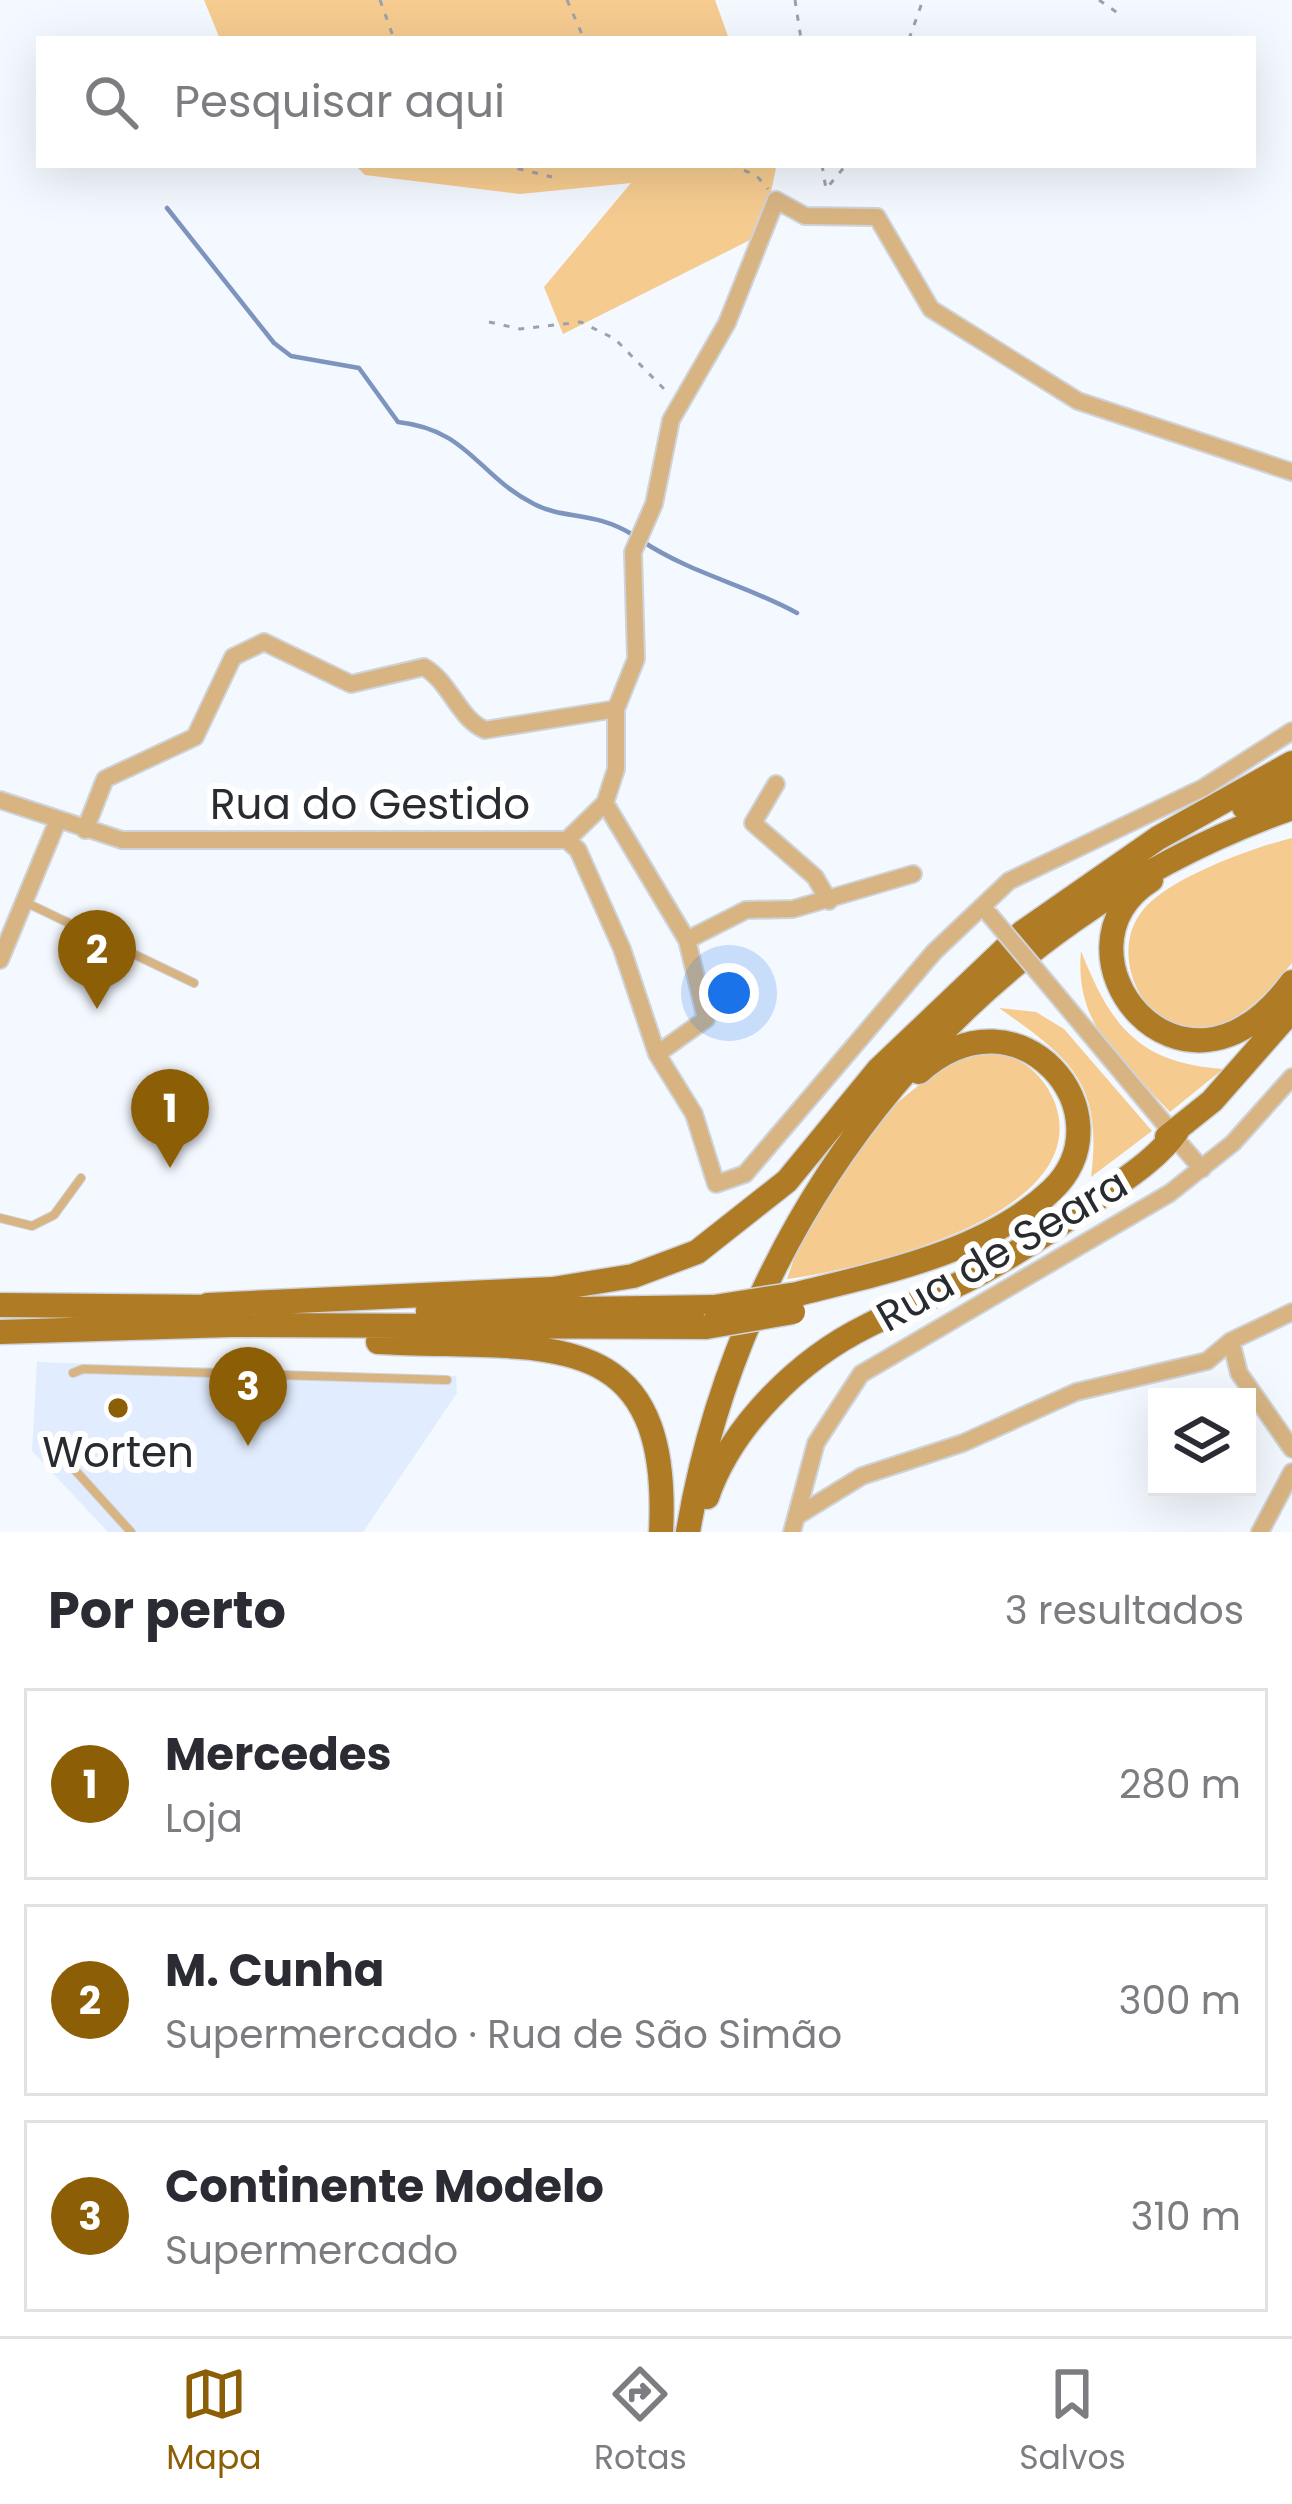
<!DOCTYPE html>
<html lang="pt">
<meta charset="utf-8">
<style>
body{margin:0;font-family:Poppins,sans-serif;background:#f7f7f7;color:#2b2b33}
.controls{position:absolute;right:36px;bottom:36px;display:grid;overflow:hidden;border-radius:0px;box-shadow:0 12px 48px #0002}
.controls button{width:108px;height:108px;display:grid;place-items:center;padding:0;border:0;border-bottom:3px solid #e1e1e2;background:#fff;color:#2b2b33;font:60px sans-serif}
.you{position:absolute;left:729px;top:993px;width:42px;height:42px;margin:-30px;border:9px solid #fff;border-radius:50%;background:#1a73e8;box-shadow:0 0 0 18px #1a73e833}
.badge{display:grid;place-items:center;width:78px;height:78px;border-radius:50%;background:#8c5e05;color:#fff;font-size:39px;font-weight:700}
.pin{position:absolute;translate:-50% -99px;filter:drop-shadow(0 3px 6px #0008)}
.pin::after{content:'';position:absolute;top:63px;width:42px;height:36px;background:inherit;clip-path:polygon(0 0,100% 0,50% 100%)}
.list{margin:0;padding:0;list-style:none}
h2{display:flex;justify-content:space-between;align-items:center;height:156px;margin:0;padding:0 48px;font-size:51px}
h2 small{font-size:39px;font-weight:400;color:#7c7c81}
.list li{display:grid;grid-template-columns:78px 1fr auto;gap:36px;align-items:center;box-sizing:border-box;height:192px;margin:0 24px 24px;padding:0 24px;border:3px solid #e1e1e2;border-radius:0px}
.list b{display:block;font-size:45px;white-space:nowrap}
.list p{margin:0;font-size:39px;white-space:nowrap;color:#7c7c81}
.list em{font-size:39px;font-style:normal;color:#7c7c81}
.icon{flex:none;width:66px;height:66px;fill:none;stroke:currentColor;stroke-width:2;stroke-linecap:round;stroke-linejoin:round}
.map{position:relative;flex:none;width:1292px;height:1532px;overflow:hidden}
.search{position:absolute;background:#fff;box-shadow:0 12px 48px #0002;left:36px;right:36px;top:36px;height:132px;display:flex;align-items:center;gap:30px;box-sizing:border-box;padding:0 42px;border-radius:0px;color:#7c7c81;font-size:45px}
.sheet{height:804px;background:#fff}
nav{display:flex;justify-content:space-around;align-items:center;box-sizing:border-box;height:168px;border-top:3px solid #e1e1e2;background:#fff;font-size:33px;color:#7c7c81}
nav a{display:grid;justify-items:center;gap:6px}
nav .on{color:#8c5e05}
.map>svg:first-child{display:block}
</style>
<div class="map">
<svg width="1292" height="1532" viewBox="0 0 1292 1532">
<rect width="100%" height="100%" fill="#f4f8ff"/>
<path fill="#e1ecfe" d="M37,1362L456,1376L457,1393L363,1532H108L32,1451Z"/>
<path fill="#f5cb90" d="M204,0H715L729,39H220Z
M355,165H775L776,168L762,234L563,334L544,287L631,183L520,194L365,175Z
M1292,838V963C1270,990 1241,1024 1204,1028C1144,1036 1106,954 1143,910C1169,878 1252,848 1292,838Z
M1081,951C1111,1027 1139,1063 1223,1069L1170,1112C1123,1060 1074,1027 1081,951Z
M999,1008L1036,1012L1064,1029L1152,1131L1091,1177C1103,1083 1071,1059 999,1008Z
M987,1049C1018,1055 1043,1072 1055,1103C1095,1215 864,1269 787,1279C819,1185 889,1081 987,1049Z"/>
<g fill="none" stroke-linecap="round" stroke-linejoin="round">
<path stroke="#7d95be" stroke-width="4.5" d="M167,208L274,343L291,356L359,368L398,422C469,430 477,475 534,504C564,520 596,511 633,535
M642,541C692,574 746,585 797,613"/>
<g stroke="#cfd3da" stroke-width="10">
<path id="service" d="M27,903L194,983
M0,1218L32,1226L54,1215L81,1178
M73,1373L83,1369L447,1380
M64,1447L65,1459L131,1532"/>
</g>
<g stroke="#cfd3da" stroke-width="20">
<path id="minor" d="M776,784L753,823L815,877L829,901
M0,800L122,840H567L605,803L616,769V709L636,659L633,552L654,504L671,420L727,323L776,200L805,216L877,217L931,309L1078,401L1292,472
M605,803L687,940L706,1019L657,1054
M85,830L105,779L195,737L233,657L264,642L351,684L424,667C451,683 458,718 485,730L616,709
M567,840L578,850L622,949L657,1054L694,1114L716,1184L745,1174L934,952L1009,881L1203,788L1292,731
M687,940L746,910L793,909L913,874
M0,960L58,820
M1037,971L1164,1123
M1182,1146L1202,1169
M1231,1341L1239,1373L1292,1449
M797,1516L862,1476L963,1443L1076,1392L1207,1361L1231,1341L1292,1312
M792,1532L816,1443L861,1374L1170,1193L1233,1143L1292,1077
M1260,1532L1292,1472"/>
</g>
<g stroke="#cfd3da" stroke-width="27">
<path id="primary" d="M1244,807L1292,788
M1151,880C1042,949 1180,1134 1292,982
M1167,1137L1212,1101L1292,1010
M797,1294C881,1273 987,1252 1052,1190C1130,1115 1020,981 919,1072
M0,1305L220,1307
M208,1305L553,1289L633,1276L697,1252L787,1181L878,1070L1023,932L1158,838L1292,763
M428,1311L714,1307
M0,1332L230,1325L706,1327
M378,1342C540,1351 672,1317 661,1532
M707,1497C732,1425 800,1359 867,1326C906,1306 947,1292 984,1271C1024,1249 1063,1223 1101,1196C1128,1177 1158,1158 1177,1131
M688,1532C743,1202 977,918 1292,808"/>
</g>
<path stroke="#9ea1a7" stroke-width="3" stroke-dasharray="6 9" stroke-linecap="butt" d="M380,0L394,39
M567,0L584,39
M795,0L801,39
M1099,0L1122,16
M909,39L923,0
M503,165L552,177
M730,165L756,175L768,189
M822,165L826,189L846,165
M489,322L520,329L581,322L615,339L668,393"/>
<use href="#service" stroke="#d8b482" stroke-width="8"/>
<use href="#minor" stroke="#d8b482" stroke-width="16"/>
<use href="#primary" stroke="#af7b25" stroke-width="24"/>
<g stroke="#cfd3da" stroke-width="20" stroke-linecap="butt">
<path id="minor-bridge" d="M989,914L1037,971"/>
</g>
<g stroke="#cfd3da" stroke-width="27" stroke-linecap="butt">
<path id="primary-bridge" d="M714,1307L797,1294
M706,1327L793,1312"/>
</g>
<use href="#minor-bridge" stroke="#d8b482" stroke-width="16"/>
<use href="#primary-bridge" stroke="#af7b25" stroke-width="24"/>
</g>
<circle fill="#8c5e05" stroke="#fff" stroke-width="4.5" cx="118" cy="1408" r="12"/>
<g text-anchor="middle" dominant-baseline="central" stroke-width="12" stroke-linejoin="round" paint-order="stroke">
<g font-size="42" fill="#282b2f" stroke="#fff">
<text x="370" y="804">Rua do Gestido</text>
<text transform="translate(1002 1250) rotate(-30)">Rua de Seara</text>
</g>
<g font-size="42" fill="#282b2f" stroke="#fff">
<text x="118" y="1452">Worten</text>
</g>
</g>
</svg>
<div class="controls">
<button><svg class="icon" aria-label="layers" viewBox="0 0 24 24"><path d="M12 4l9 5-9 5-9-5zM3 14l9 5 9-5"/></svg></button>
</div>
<div class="you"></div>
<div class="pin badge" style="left:170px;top:1168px">1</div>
<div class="pin badge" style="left:97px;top:1009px">2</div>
<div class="pin badge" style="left:248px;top:1446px">3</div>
<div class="search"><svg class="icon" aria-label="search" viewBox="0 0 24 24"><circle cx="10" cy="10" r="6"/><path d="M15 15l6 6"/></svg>Pesquisar aqui</div>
</div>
<section class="sheet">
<h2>Por perto<small>3 resultados</small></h2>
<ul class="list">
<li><span class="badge">1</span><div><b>Mercedes</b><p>Loja</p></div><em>280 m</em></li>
<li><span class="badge">2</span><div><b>M. Cunha</b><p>Supermercado · Rua de São Simão</p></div><em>300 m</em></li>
<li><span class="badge">3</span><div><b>Continente Modelo</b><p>Supermercado</p></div><em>310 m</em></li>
</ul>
</section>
<nav>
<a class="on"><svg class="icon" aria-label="map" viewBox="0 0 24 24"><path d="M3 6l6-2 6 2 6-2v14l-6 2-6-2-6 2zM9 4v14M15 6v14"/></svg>Mapa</a>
<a><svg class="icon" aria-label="directions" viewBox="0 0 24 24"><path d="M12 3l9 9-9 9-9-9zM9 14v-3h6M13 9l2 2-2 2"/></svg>Rotas</a>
<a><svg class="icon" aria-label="saved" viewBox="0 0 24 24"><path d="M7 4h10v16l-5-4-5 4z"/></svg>Salvos</a>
</nav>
